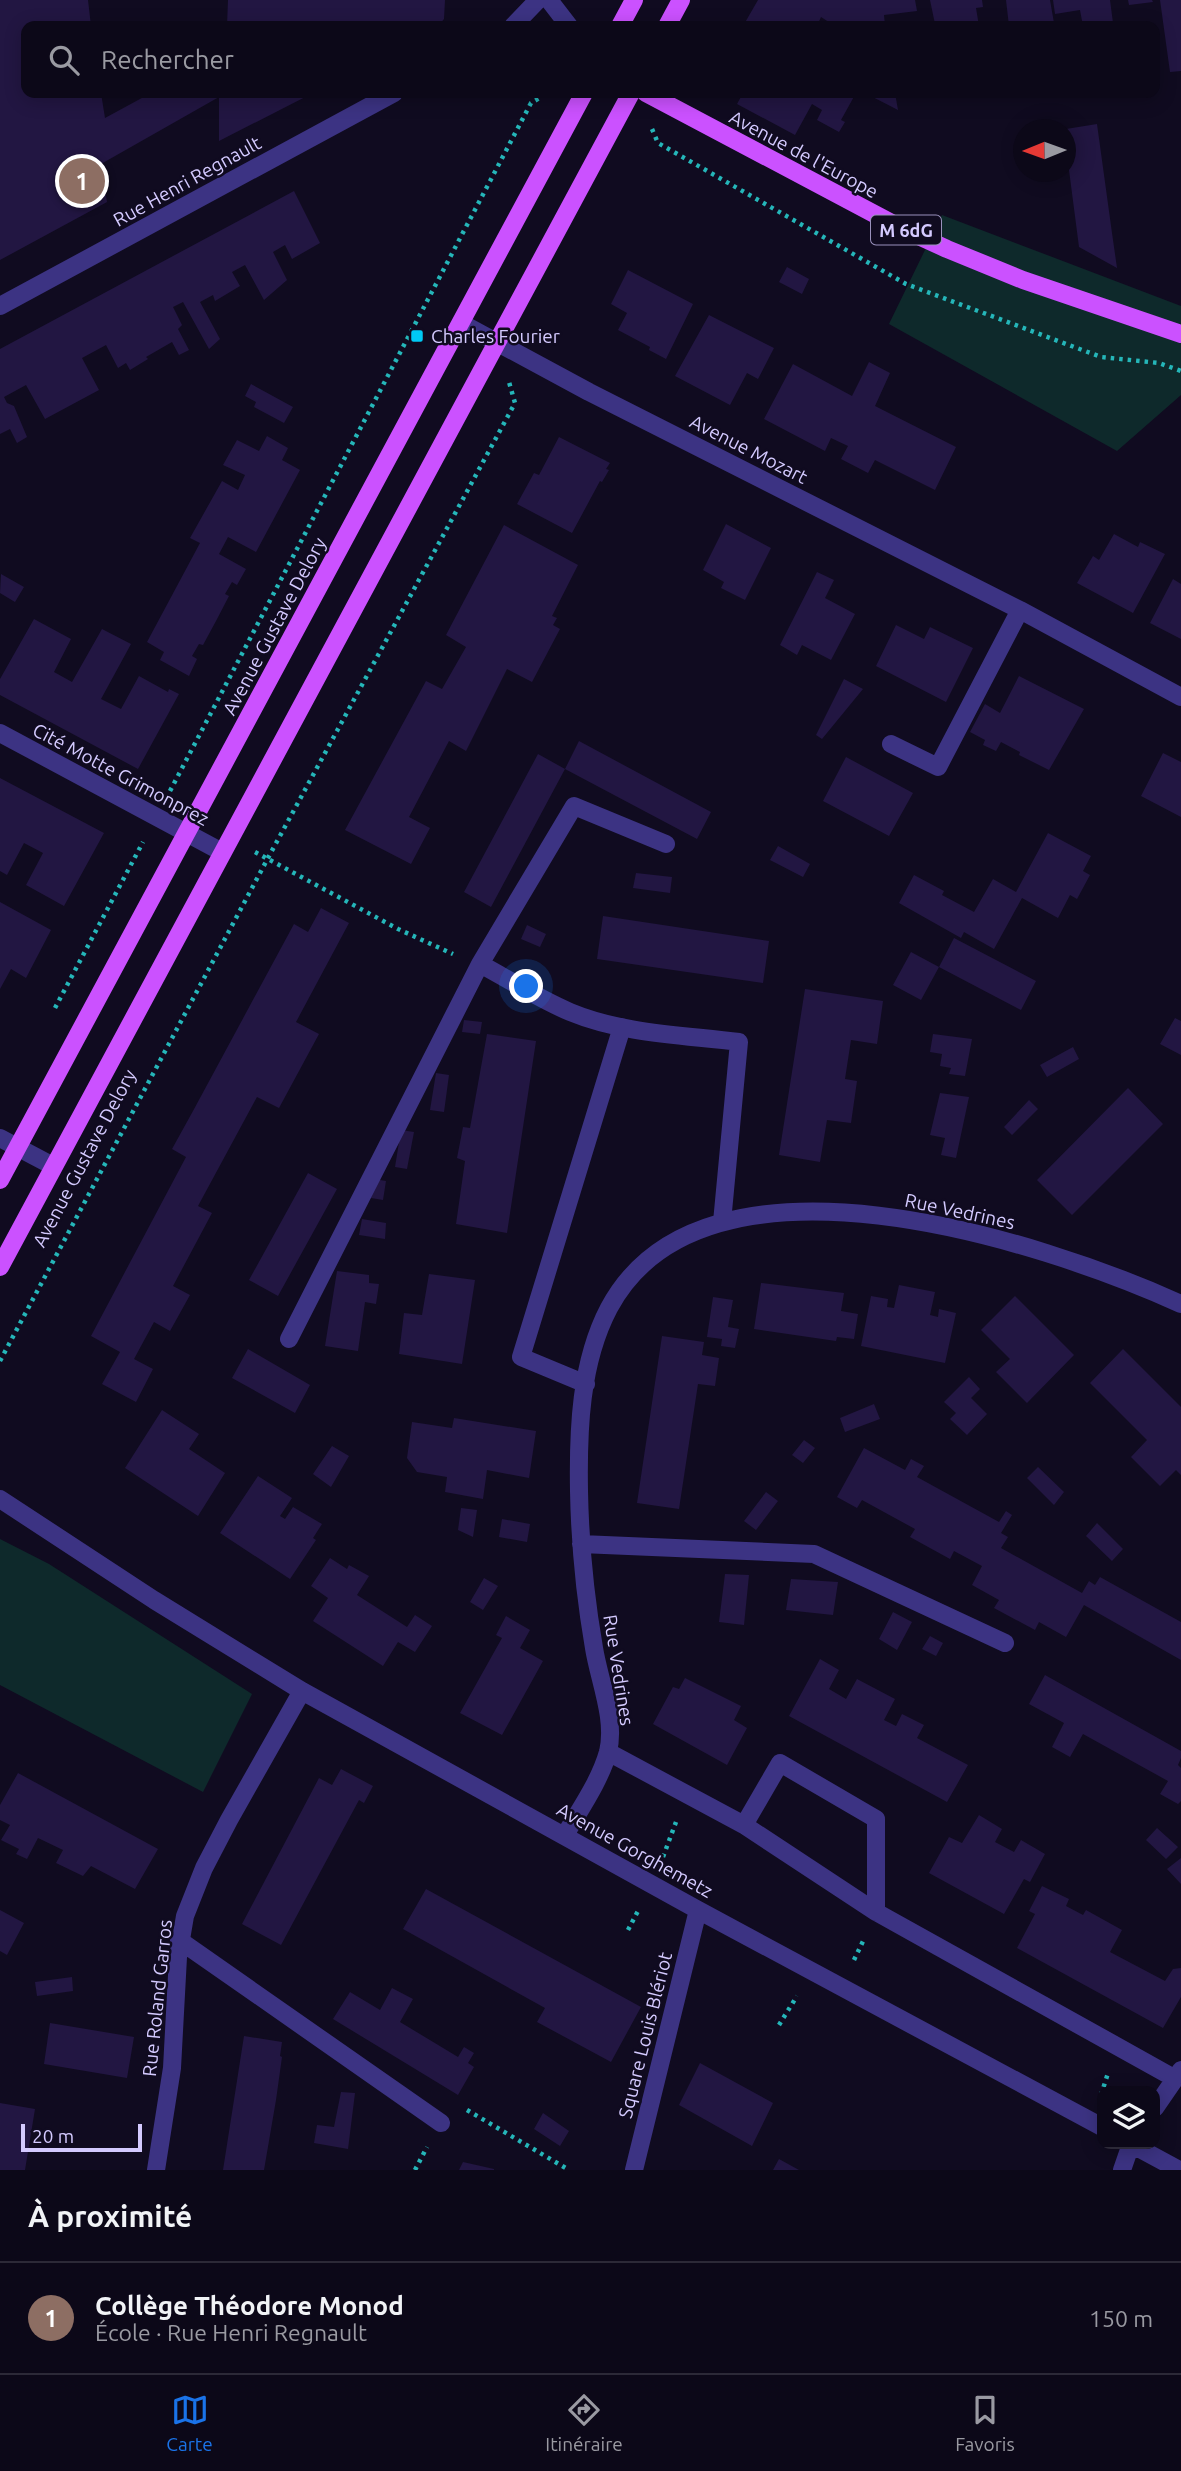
<!DOCTYPE html>
<html lang="fr">
<meta charset="utf-8">
<style>
body{margin:0;font-family:Ubuntu,sans-serif;background:#1a1625;color:#f1f3f6}
.controls{position:absolute;right:21px;bottom:21px;display:grid;overflow:hidden;border-radius:14px;box-shadow:0 4px 18px #0003}
.controls button{width:63px;height:63px;display:grid;place-items:center;padding:0;border:0;border-bottom:2px solid #2c2937;background:#0c0818;color:#f1f3f6;font:35px sans-serif}
.compass{position:absolute;left:1013px;top:119px;width:63px;height:63px;border-radius:50%;background:#0c0818;box-shadow:0 4px 18px #0003;rotate:269deg}
.scale{position:absolute;left:21px;bottom:18px;width:121px;box-sizing:border-box;padding-left:7px;border:4px solid #d4caff;border-top:0;font-size:19px;line-height:24px;white-space:nowrap;color:#d4caff;-webkit-text-stroke:5px #100b20;paint-order:stroke}
.you{position:absolute;left:527px;top:987px;width:24px;height:24px;margin:-18px;border:5px solid #fff;border-radius:50%;background:#1a73e8;box-shadow:0 0 0 10px #1a73e833}
.badge{display:grid;place-items:center;width:46px;height:46px;border-radius:50%;background:#1a73e8;color:#fff;font-size:23px;font-weight:700}
.pin{position:absolute;translate:-50% -50%;border:4px solid #fff;box-shadow:0 2px 7px #0006}
.list{margin:0;padding:0;list-style:none}
h2{display:flex;justify-content:space-between;align-items:center;height:91px;margin:0;padding:0 28px;font-size:30px}
h2 small{font-size:23px;font-weight:400;color:#9a9aa2}
.list li{display:grid;grid-template-columns:46px 1fr auto;gap:21px;align-items:center;box-sizing:border-box;height:112px;padding:0 28px;border-top:2px solid #2c2937}
.list b{display:block;font-size:26px;white-space:nowrap}
.list p{margin:0;font-size:23px;white-space:nowrap;color:#9a9aa2}
.list em{font-size:23px;font-style:normal;color:#9a9aa2}
.icon{flex:none;width:38px;height:38px;fill:none;stroke:currentColor;stroke-width:2;stroke-linecap:round;stroke-linejoin:round}
.map{position:relative;flex:none;width:1181px;height:2170px;overflow:hidden}
.search{position:absolute;background:#0c0818;box-shadow:0 4px 18px #0003;left:21px;right:21px;top:21px;height:77px;display:flex;align-items:center;gap:18px;box-sizing:border-box;padding:0 24px;border-radius:14px;color:#9a9aa2;font-size:26px}
.sheet{height:203px;background:#0c0818}
nav{display:flex;justify-content:space-around;align-items:center;box-sizing:border-box;height:98px;border-top:2px solid #2c2937;background:#0c0818;font-size:19px;color:#9a9aa2}
nav a{display:grid;justify-items:center;gap:4px}
nav .on{color:#1a73e8}
.map>svg:first-child{display:block}
</style>
<div class="map">
<svg width="1181" height="2170" viewBox="0 0 1181 2170">
<rect width="100%" height="100%" fill="#100b20"/>
<path fill="#0e292b" d="M942,215L1181,306V395L1117,451L889,324Z
M0,1539L49,1564L252,1694L203,1792L0,1685Z"/>
<path fill="#221642" d="M0,0H88L91,26H26V93H101L105,118L151,93H313L219,141V97L101,164L107,202L0,260Z
M228,0H445L444,19L438,26H227Z
M758,0H915L917,11L884,15L885,26H835L821,17L817,26H743Z
M930,0H982L983,7L976,8L979,26H947V23L935,24Z
M1006,0H1050L1054,23L1032,26H1009Z
M1053,0H1110L1113,23L1083,26L1080,10L1055,14Z
M1128,0H1152L1153,2L1129,5Z
M1160,0H1181V71L1170,72Z
M743,93H856L841,120L845,122L839,132L817,120L822,110L812,104L795,135L737,104Z
M865,93H895L898,110Z
M1097,124L1112,233L1117,268L1079,247L1066,147V129Z
M294,191L320,243L292,259L285,245L273,252L287,280L264,300L245,265L232,272L240,286L215,301L213,295L200,302L220,339L209,349L183,302L173,307L182,325L178,329L189,350L179,355L172,342L146,357L148,359L130,370L126,363L118,368L106,345L82,358L99,390L45,419L26,385L4,397L7,403L14,406L27,437L17,443L10,429L0,434V349Z
M787,267L809,279L802,294L779,282Z
M628,270L693,304L666,359L649,350L650,347L618,330L627,313L611,304Z
M709,315L774,348L758,379L747,373L730,405L675,376Z
M869,362L890,373L875,406L956,447L935,490L875,460L868,473L841,459L848,446L831,438L825,451L764,419L793,364L852,396Z
M251,384L293,407L284,423L254,407L256,402L245,396Z
M267,436L288,448L282,460L300,470L256,552L228,537L219,554L246,569L237,585L232,582L225,594L229,596L216,621L203,645L199,644L192,656L197,659L189,676L160,660L164,652L147,642L200,543L190,538L222,481L238,490L245,475L223,465L237,440L259,451Z
M559,437L610,463L606,469L609,470L602,482L600,481L572,533L517,504L534,473L539,475Z
M726,524L771,548L745,600L721,588L724,582L703,570Z
M504,525L578,565L552,616L557,618L553,625L560,629L532,682L507,669L466,751L449,741L409,817L430,828L411,864L345,830L426,681L442,689L466,647L446,635Z
M1114,534L1138,547L1140,542L1165,554L1133,613L1077,583L1093,556L1099,560Z
M817,572L834,580L825,598L855,614L831,660L802,645L797,655L780,645Z
M1,574L24,587L15,602L0,593Z
M1173,579L1181,584V639L1150,623Z
M34,619L71,639L54,672L72,682L102,629L131,644L101,699L121,709L139,676L168,692L169,689L179,694L138,769L0,695V679Z
M896,625L924,639L930,627L973,648L946,702L876,666Z
M1019,676L1084,709L1049,770L1019,755L1020,752L1001,742L996,751L983,745L985,740L970,732L985,704L1000,713Z
M844,679L863,689L822,739L816,735Z
M579,741L711,812L697,839L565,769Z
M1163,753L1181,762V817L1141,796Z
M538,754L565,769L491,907L464,892Z
M846,757L913,793L889,836L823,801Z
M0,778L104,833L64,906L26,885L43,853L24,843L7,875L0,871Z
M1048,833L1091,856L1083,871L1090,875L1077,899L1070,895L1058,918L1022,898L994,949L964,932L961,938L899,903L914,875L944,891L942,895L974,912L993,879L1016,892Z
M778,846L810,864L803,877L770,860Z
M636,873L672,877L670,893L633,888Z
M0,902L51,930L26,978L11,969L0,989Z
M321,908L349,923L296,1022L319,1034L279,1108L257,1097L198,1206L212,1213L173,1286L190,1295L170,1331L154,1322L134,1359L153,1369L136,1402L102,1384L120,1352L91,1336L186,1157L172,1149L193,1111L294,924L308,932Z
M603,916L769,941L763,983L597,959Z
M527,925L546,934L540,947L521,939Z
M954,938L1036,981L1021,1010L939,967Z
M911,952L939,967L921,1000L893,985Z
M805,989L883,1001L877,1044L851,1040L845,1079L857,1081L851,1123L827,1120L820,1162L779,1155Z
M1175,1018L1181,1021V1055L1160,1044Z
M464,1020L482,1022L480,1034L462,1032Z
M487,1034L536,1041L507,1233L456,1224L465,1161L457,1158L463,1127L470,1128Z
M933,1034L972,1039L965,1076L949,1074L951,1068L940,1066L942,1054L930,1052Z
M1073,1047L1079,1059L1047,1077L1040,1065Z
M436,1073L449,1075L444,1112L430,1110Z
M1128,1088L1163,1124L1072,1215L1037,1180Z
M940,1093L969,1097L956,1158L941,1155L945,1138L930,1135Z
M1029,1100L1038,1109L1012,1135L1004,1127Z
M401,1130L414,1132L407,1169L395,1167Z
M308,1173L337,1189L278,1296L249,1280Z
M374,1179L386,1181L383,1200L371,1198Z
M362,1219L386,1223L385,1239L359,1235Z
M337,1271L369,1275V1283L379,1284L376,1304L365,1302L358,1351L325,1346Z
M429,1274L475,1280L462,1364L399,1354L404,1313L422,1315Z
M761,1283L844,1293L841,1311L858,1314L854,1339L837,1337L836,1341L754,1329Z
M899,1285L935,1292L930,1315L938,1317L939,1309L956,1313L945,1363L861,1346L871,1296L888,1299L887,1307L894,1308Z
M1015,1296L1074,1355L1027,1403L996,1372L1010,1359L981,1330Z
M713,1297L733,1300L728,1327L739,1329L735,1348L721,1346L722,1339L707,1337Z
M662,1336L704,1342L702,1355L719,1358L715,1386L698,1384L679,1509L637,1503Z
M248,1349L310,1385L295,1413L232,1378Z
M1123,1349L1181,1407V1475L1176,1470L1160,1486L1131,1457L1147,1440L1090,1383Z
M969,1377L980,1389L971,1398L987,1414L967,1435L950,1419L956,1413L944,1402Z
M874,1404L880,1419L845,1432L840,1418Z
M162,1410L199,1434L189,1449L225,1473L198,1516L125,1468Z
M454,1418L536,1431L529,1478L487,1470L483,1499L445,1492L447,1477L417,1472L407,1458L412,1422L452,1428Z
M804,1440L815,1448L803,1463L792,1455Z
M332,1446L349,1456L331,1487L313,1474Z
M864,1448L905,1470L911,1459L924,1466L917,1477L999,1522L1006,1511L1012,1515L1001,1533L1008,1537L1001,1548L1082,1593L1089,1581L1095,1585L1100,1577L1181,1622V1660L1084,1605L1066,1637L1039,1622L1035,1630L994,1608L999,1600L972,1585L982,1566L954,1551L950,1559L910,1537L915,1529L862,1500L857,1508L837,1497Z
M1038,1467L1064,1492L1054,1505L1027,1478Z
M258,1476L292,1498L280,1516L285,1519L293,1507L322,1524L313,1538L316,1540L290,1579L220,1533Z
M766,1492L778,1501L756,1530L744,1521Z
M461,1508L477,1510L473,1537L458,1530Z
M502,1519L530,1524L527,1542L499,1537Z
M1097,1523L1123,1549L1112,1561L1086,1536Z
M330,1558L347,1569L349,1565L369,1576L357,1595L407,1627L415,1615L432,1626L415,1652L398,1642L383,1666L313,1621L328,1598L311,1586Z
M725,1574L749,1575L744,1625L719,1622Z
M484,1578L498,1586L483,1610L470,1602Z
M791,1579L838,1582L833,1615L786,1610Z
M893,1612L912,1622L897,1650L879,1639Z
M506,1616L530,1630L520,1648L543,1661L502,1735L460,1713L502,1638L496,1635Z
M930,1636L943,1643L936,1656L922,1649Z
M820,1659L839,1670L829,1689L846,1699L857,1679L895,1699L884,1720L896,1726L902,1714L924,1725L917,1738L968,1765L947,1802L789,1716Z
M1045,1675L1181,1751V1758L1178,1765L1181,1768V1801L1178,1804L1160,1794L1168,1781L1083,1734L1070,1757L1052,1747L1064,1723L1029,1704Z
M685,1678L741,1706L734,1720L747,1728L727,1765L653,1724L673,1687L679,1689Z
M341,1769L373,1786L364,1803L359,1800L281,1945L242,1924L319,1778L332,1785Z
M18,1773L158,1849L135,1889L91,1866L83,1876L56,1863L63,1850L38,1838L27,1859L16,1854L19,1849L1,1840L10,1825L0,1820V1805Z
M979,1815L1002,1829L995,1842L1014,1852L1021,1840L1045,1854L1030,1882L1024,1879L1004,1914L929,1873L949,1837L962,1843Z
M1157,1828L1178,1847L1166,1859L1146,1840Z
M1181,1858V1884L1167,1869Z
M1042,1886L1069,1899L1066,1906L1083,1915L1086,1910L1122,1930L1110,1952L1165,1981L1173,1969L1181,1968V1997L1163,2028L1017,1948L1035,1914L1029,1911Z
M426,1889L641,2007L611,2062L537,2022L545,2008L403,1929Z
M0,1910L24,1923L7,1955L0,1951Z
M72,1977L73,1991L37,1996L35,1982Z
M392,1988L413,1999L400,2022L458,2057L464,2047L474,2053L468,2063L474,2067L458,2095L333,2019L350,1992L380,2010Z
M50,2023L134,2037L127,2078L44,2064Z
M244,2036L282,2042L280,2056L282,2057L276,2100L264,2170H223Z
M700,2063L773,2103L752,2146L679,2105Z
M341,2092L355,2093L348,2149L314,2143L317,2125L334,2127Z
M0,2103L35,2109L25,2170H0Z
M543,2113L569,2131L560,2146L534,2129Z
M779,2159L799,2170H773Z
M463,2162L494,2169V2170H459Z"/>
<g fill="none" stroke-linecap="round" stroke-linejoin="round">
<path stroke="#25b6b9" stroke-width="4.5" stroke-dasharray="3.5 5" stroke-linecap="butt" d="M652,129L658,143L906,284L1101,357L1159,363L1181,371
M170,791L531,103L548,93
M255,852L398,929L453,954
M55,1008L143,842
M0,1361L268,858L515,403L509,382
M663,1857L676,1822
M628,1930L639,1909
M854,1960L865,1937
M779,2025L797,1996
M1101,2095L1108,2073
M467,2110L569,2170
M415,2170L427,2147"/>
<path stroke="#3c3383" stroke-width="18" d="M549,0L569,26
M513,26L538,0
M0,306L394,93
M461,323L589,392L1020,610L1181,697
M0,733L222,852
M891,744L938,767L1020,610
M480,964C510,980 539,999 570,1012C623,1034 684,1035 739,1042L722,1222
M0,1138L53,1166
M289,1339L480,964L574,806L666,844
M586,1384L521,1357L622,1027
M0,1499L154,1600L302,1691L698,1910L1102,2127
M581,1544L814,1554L1005,1643
M608,1752L744,1825L780,1763L876,1819V1912L1174,2078
M744,1825L876,1912
M565,1835C580,1809 600,1781 608,1752C616,1719 599,1680 594,1648C585,1596 580,1544 579,1491C578,1431 580,1363 609,1308C704,1130 1042,1241 1181,1304
M179,1940L441,2123
M1155,2108L1181,2070
M1131,2144L1179,2170
M156,2170L172,2068L178,1957L185,1916L204,1868L229,1820L302,1691
M634,2170L698,1910
M1122,2170L1131,2144"/>
<path stroke="#cb51ff" stroke-width="18" d="M620,26L634,0
M667,26L681,0
M646,93L899,227L947,249L1023,280L1181,334
M0,1180L584,93
M0,1267L631,93"/>
</g>
<rect fill="#00caf5" stroke="#100b20" stroke-width="2.5" x="410" y="329" width="14" height="14" rx="3.5"/>
<g text-anchor="middle" dominant-baseline="central" stroke-width="5" stroke-linejoin="round" paint-order="stroke">
<rect fill="#100b20" stroke="#9991bc" stroke-width="2" x="871" y="215.5" width="70" height="29" rx="5"/>
<g font-size="18" font-weight="bold" fill="#d4caff">
<text x="906" y="230">M 6dG</text>
</g>
<g font-size="19" fill="#d4caff" stroke="#100b20">
<text transform="translate(804 154) rotate(28)">Avenue de l'Europe</text>
<text transform="translate(187 181) rotate(-29)">Rue Henri Regnault</text>
<text transform="translate(749 449) rotate(27)">Avenue Mozart</text>
<text transform="translate(274 626) rotate(-62)">Avenue Gustave Delory</text>
<text transform="translate(121 774) rotate(28)">Cité Motte Grimonprez</text>
<text transform="translate(84 1158) rotate(-62)">Avenue Gustave Delory</text>
<text transform="translate(960 1211) rotate(12)">Rue Vedrines</text>
<text transform="translate(619 1670) rotate(81)">Rue Vedrines</text>
<text transform="translate(635 1850) rotate(29)">Avenue Gorghemetz</text>
<text transform="translate(157 1998) rotate(-84)">Rue Roland Garros</text>
<text transform="translate(645 2035) rotate(-76)">Square Louis Blériot</text>
</g>
<g font-size="19" fill="#d4caff" stroke="#100b20" text-anchor="start">
<text x="431" y="336">Charles Fourier</text>
</g>
</g>
</svg>
<div class="controls">
<button><svg class="icon" aria-label="layers" viewBox="0 0 24 24"><path d="M12 4l9 5-9 5-9-5zM3 14l9 5 9-5"/></svg></button>
</div>
<svg class="compass" viewBox="-18 -18 36 36"><path d="M0-13l5 13h-10z" fill="#e53935"/><path d="M0 13l5-13h-10z" fill="#9a9aa2"/></svg>
<div class="scale">20 m</div>
<div class="you"></div>
<div class="pin badge" style="left:82px;top:181px;background:#8d6e63">1</div>
<div class="search"><svg class="icon" aria-label="search" viewBox="0 0 24 24"><circle cx="10" cy="10" r="6"/><path d="M15 15l6 6"/></svg>Rechercher</div>
</div>
<section class="sheet">
<h2>À proximité<small></small></h2>
<ul class="list">
<li><span class="badge" style="background:#8d6e63">1</span><div><b>Collège Théodore Monod</b><p>École · Rue Henri Regnault</p></div><em>150 m</em></li>
</ul>
</section>
<nav>
<a class="on"><svg class="icon" aria-label="map" viewBox="0 0 24 24"><path d="M3 6l6-2 6 2 6-2v14l-6 2-6-2-6 2zM9 4v14M15 6v14"/></svg>Carte</a>
<a><svg class="icon" aria-label="directions" viewBox="0 0 24 24"><path d="M12 3l9 9-9 9-9-9zM9 14v-3h6M13 9l2 2-2 2"/></svg>Itinéraire</a>
<a><svg class="icon" aria-label="saved" viewBox="0 0 24 24"><path d="M7 4h10v16l-5-4-5 4z"/></svg>Favoris</a>
</nav>
